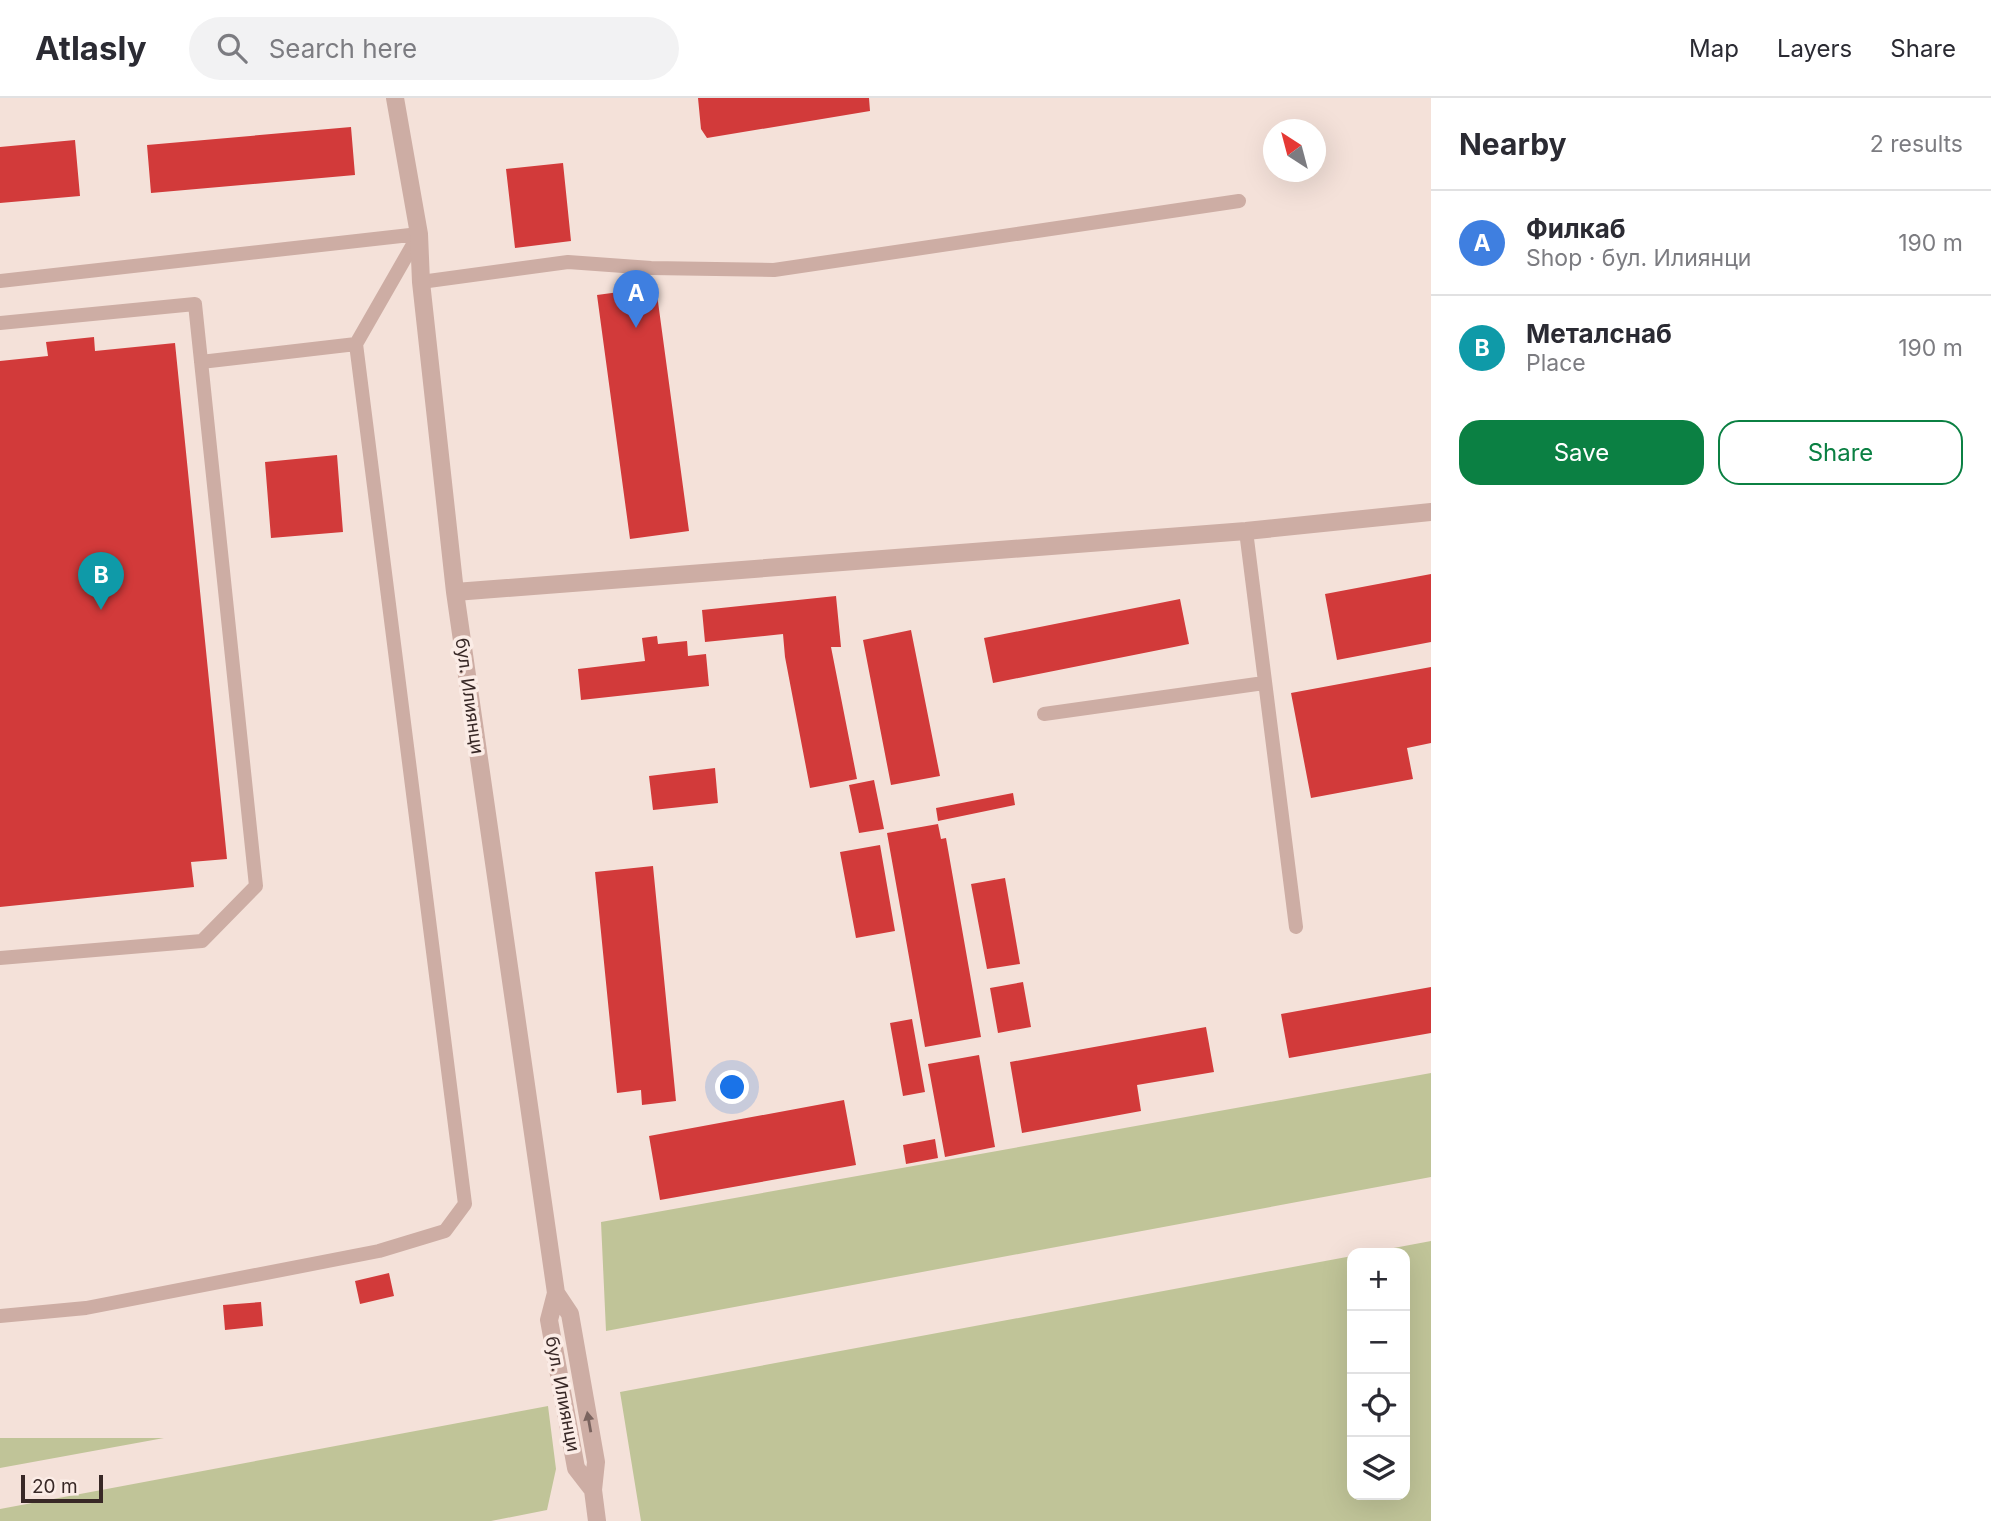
<!DOCTYPE html>
<meta charset="utf-8">
<style>
body{margin:0;font-family:Inter,sans-serif;background:#f2f2f3;color:#2b2b33}
.controls{position:absolute;right:21px;bottom:21px;display:grid;overflow:hidden;border-radius:14px;box-shadow:0 7px 28px #0002}
.controls button{width:63px;height:63px;display:grid;place-items:center;padding:0;border:0;border-bottom:2px solid #e1e1e2;background:#fff;color:#2b2b33;font:35px sans-serif}
.compass{position:absolute;left:1263px;top:21px;width:63px;height:63px;border-radius:50%;background:#fff;box-shadow:0 7px 28px #0002;rotate:324deg}
.scale{position:absolute;left:21px;bottom:18px;width:82px;box-sizing:border-box;padding-left:7px;border:4px solid #382826;border-top:0;font-size:19px;line-height:24px;white-space:nowrap;color:#382826;-webkit-text-stroke:5px #fbece6;paint-order:stroke}
.you{position:absolute;left:733px;top:990px;width:24px;height:24px;margin:-18px;border:5px solid #fff;border-radius:50%;background:#1a73e8;box-shadow:0 0 0 10px #1a73e833}
.badge{display:grid;place-items:center;width:46px;height:46px;border-radius:50%;background:#0b8043;color:#fff;font-size:23px;font-weight:700}
.pin{position:absolute;translate:-50% -58px;filter:drop-shadow(0 2px 4px #0008)}
.pin::after{content:'';position:absolute;top:37px;width:24px;height:21px;background:inherit;clip-path:polygon(0 0,100% 0,50% 100%)}
.list{margin:0;padding:0;list-style:none}
h2{display:flex;justify-content:space-between;align-items:center;height:91px;margin:0;padding:0 28px;font-size:30px}
h2 small{font-size:23px;font-weight:400;color:#7c7c81}
.list li{display:grid;grid-template-columns:46px 1fr auto;gap:21px;align-items:center;box-sizing:border-box;height:105px;padding:0 28px;border-top:2px solid #e1e1e2}
.list b{display:block;font-size:26px;white-space:nowrap}
.list p{margin:0;font-size:23px;white-space:nowrap;color:#7c7c81}
.list em{font-size:23px;font-style:normal;color:#7c7c81}
.actions{display:flex;gap:14px;padding:21px 28px}
.actions a{flex:1;padding:16px 0;border:2px solid #0b8043;border-radius:21px;text-align:center;font-size:24px;color:#0b8043}
.actions .main{background:#0b8043;color:#fff}
.icon{flex:none;width:38px;height:38px;fill:none;stroke:currentColor;stroke-width:2;stroke-linecap:round;stroke-linejoin:round}
.map{position:relative;flex:none;width:1431px;height:1423px;overflow:hidden}
header{display:flex;align-items:center;gap:42px;box-sizing:border-box;height:98px;padding:0 35px;background:#fff;border-bottom:2px solid #e1e1e2}
header strong{font-size:33px}
nav{display:flex;gap:38px;margin-inline-start:auto;font-size:24px}
.search{width:490px;height:63px;background:#f2f2f3;display:flex;align-items:center;gap:18px;box-sizing:border-box;padding:0 24px;border-radius:38px;color:#7c7c81;font-size:26px}
main{display:flex}
aside{flex:1;background:#fff}
.map>svg:first-child{display:block}
</style>
<header>
<strong>Atlasly</strong>
<div class="search"><svg class="icon" aria-label="search" viewBox="0 0 24 24"><circle cx="10" cy="10" r="6"/><path d="M15 15l6 6"/></svg>Search here</div>
<nav><a>Map</a><a>Layers</a><a>Share</a></nav>
</header>
<main>
<div class="map">
<svg width="1431" height="1423" viewBox="0 0 1431 1423">
<rect width="100%" height="100%" fill="#f4e1d9"/>
<path fill="#c0c498" d="M1431,975V1079L606,1233L601,1124Z
M1431,1143V1423H641L620,1294L1352,1158V1397H1405V1155H1367Z
M548,1308L556,1371L547,1412L491,1423H0V1411Z
M0,1340H164L0,1370Z"/>
<path fill="#d23a3a" d="M698,0H869L870,13L707,40L701,31Z
M351,29L355,77L151,95L147,47Z
M75,42L80,98L0,105V49Z
M563,65L571,143L515,150L506,71Z
M656,189L689,433L630,441L597,197Z
M94,239L95,253L175,245L227,761L191,764L194,789L0,809V263L48,258L46,244Z
M337,357L343,434L271,440L265,364Z
M1431,476V544L1337,562L1325,496Z
M836,498L841,549H831L857,681L810,690L785,559L783,536L705,544L702,512Z
M1180,501L1189,546L993,585L984,540Z
M911,532L940,678L891,687L863,542Z
M657,538L658,546L687,543L688,558L706,556L709,588L581,602L578,571L645,563L642,540Z
M1431,569V645L1407,650L1413,681L1311,700L1291,595Z
M715,670L718,705L653,712L649,678Z
M874,682L884,731L859,735L849,687Z
M1013,695L1015,707L938,723L936,710Z
M938,726L941,741L946,740L981,939L925,949L887,735Z
M880,747L895,833L856,840L840,754Z
M653,768L676,1003L642,1007L641,992L617,995L595,774Z
M1005,780L1020,866L987,871L971,786Z
M1023,884L1031,929L998,935L990,890Z
M1431,889V935L1289,960L1281,916Z
M912,921L925,994L903,998L890,925Z
M1206,929L1214,974L1137,987L1141,1013L1022,1035L1010,964Z
M979,957L995,1049L945,1059L928,966Z
M844,1002L856,1067L660,1102L649,1038Z
M935,1041L938,1060L906,1066L903,1047Z
M389,1175L394,1198L360,1206L355,1183Z
M261,1204L263,1228L225,1232L223,1207Z"/>
<g fill="none" stroke-linecap="round" stroke-linejoin="round">
<path stroke="#cdada4" stroke-width="14" d="M0,183L419,136
M421,184L568,164L651,170L774,172L1239,103
M0,225L195,206L256,788L202,843L0,860
M201,264L356,246
M1246,433L1296,829
M1044,616L1264,585
M0,1218L86,1210L379,1153L445,1133L465,1106L356,246L419,136"/>
<path stroke="#cdada4" stroke-width="18" d="M395,0L419,136L421,184L455,494L556,1195L549,1222L576,1370L593,1392
M455,494L1246,433L1431,414
M556,1195L570,1216L596,1364L593,1392L597,1423"/>
</g>
<defs><path id="oneway-solid" d="M-6-.8H1V-3.2L6.5 0L1 3.2V.8H-6Z" transform="scale(1.75)"/></defs>
<use fill="#7b645f" href="#oneway-solid" transform="translate(589 1324) rotate(-100)"/>
<g text-anchor="middle" dominant-baseline="central" stroke-width="7" stroke-linejoin="round" paint-order="stroke">
<g font-size="18" fill="#382826" stroke="#fbece6">
<text transform="translate(470 598) rotate(82)">бул. Илиянци</text>
<text transform="translate(563 1296) rotate(79)">бул. Илиянци</text>
</g>
</g>
</svg>
<div class="controls">
<button>+</button>
<button>−</button>
<button><svg class="icon" aria-label="locate" viewBox="0 0 24 24"><circle cx="12" cy="12" r="6"/><path d="M12 2v4M12 18v4M2 12h4M18 12h4"/></svg></button>
<button><svg class="icon" aria-label="layers" viewBox="0 0 24 24"><path d="M12 4l9 5-9 5-9-5zM3 14l9 5 9-5"/></svg></button>
</div>
<svg class="compass" viewBox="-18 -18 36 36"><path d="M0-13l5 13h-10z" fill="#e53935"/><path d="M0 13l5-13h-10z" fill="#7c7c81"/></svg>
<div class="scale">20 m</div>
<div class="you"></div>
<div class="pin badge" style="left:636px;top:230px;background:#3f7fe0">A</div>
<div class="pin badge" style="left:101px;top:512px;background:#0f9aa8">B</div>
</div>
<aside>
<h2>Nearby<small>2 results</small></h2>
<ul class="list">
<li><span class="badge" style="background:#3f7fe0">A</span><div><b>Филкаб</b><p>Shop · бул. Илиянци</p></div><em>190 m</em></li>
<li><span class="badge" style="background:#0f9aa8">B</span><div><b>Металснаб</b><p>Place</p></div><em>190 m</em></li>
</ul>
<div class="actions"><a class="main">Save</a><a>Share</a></div>
</aside>
</main>
